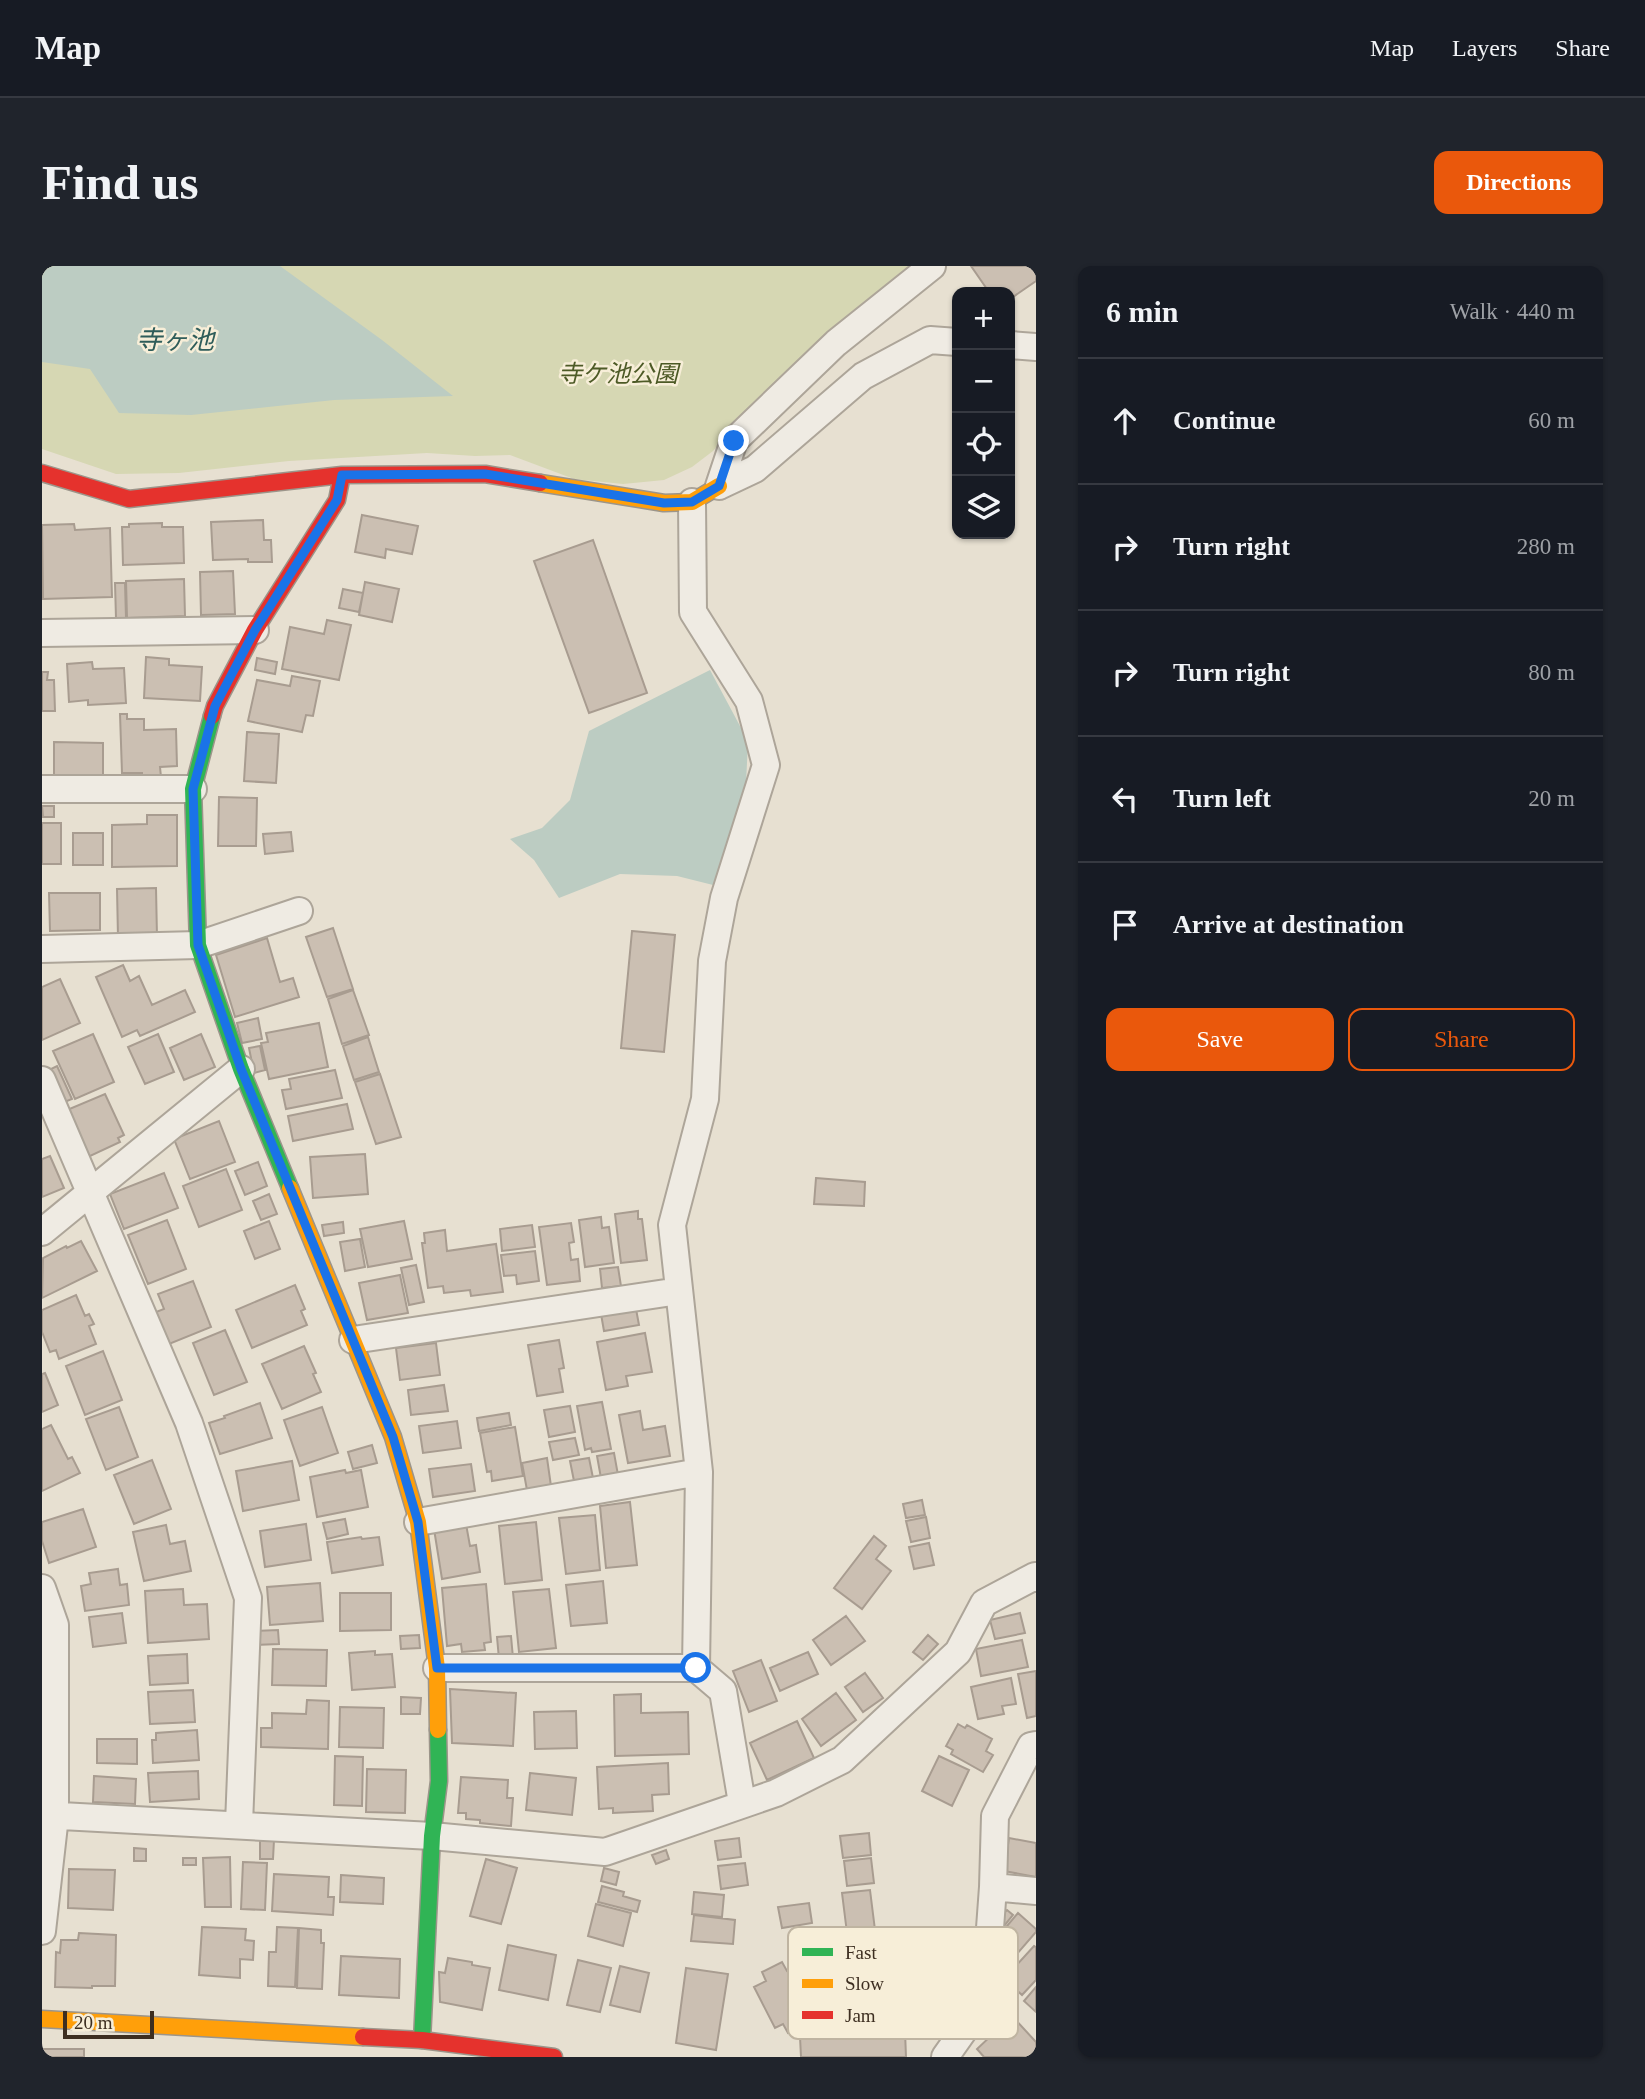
<!DOCTYPE html>
<meta charset="utf-8">
<style>
body{margin:0;font-family:"Times New Roman","Noto Sans JP",serif;background:#20242c;color:#f1f3f6}
.controls{position:absolute;right:21px;top:21px;display:grid;overflow:hidden;border-radius:14px;box-shadow:0 2px 5px #0004}
.controls button{width:63px;height:63px;display:grid;place-items:center;padding:0;border:0;border-bottom:2px solid #363941;background:#171b24;color:#f1f3f6;font:35px sans-serif}
.scale{position:absolute;left:21px;bottom:18px;width:91px;box-sizing:border-box;padding-left:7px;border:4px solid #3d2e20;border-top:0;font-size:19px;line-height:24px;white-space:nowrap;color:#3d2e20;-webkit-text-stroke:5px #f7eed8;paint-order:stroke}
.stop{position:absolute;width:21px;height:21px;margin:-16px;border:5px solid #1a73e8;border-radius:50%;background:#fff}
.stop.end{background:#1a73e8;border-color:#fff;box-shadow:0 2px 7px #0008}
.list{margin:0;padding:0;list-style:none}
h2{display:flex;justify-content:space-between;align-items:center;height:91px;margin:0;padding:0 28px;font-size:30px}
h2 small{font-size:23px;font-weight:400;color:#9ea1a6}
.list li{display:grid;grid-template-columns:46px 1fr auto;gap:21px;align-items:center;box-sizing:border-box;height:126px;padding:0 28px;border-top:2px solid #363941}
.list b{display:block;font-size:26px;white-space:nowrap}
.list em{font-size:23px;font-style:normal;color:#9ea1a6}
.actions{display:flex;gap:14px;padding:21px 28px}
.actions a{flex:1;padding:16px 0;border:2px solid #ea580c;border-radius:14px;text-align:center;font-size:24px;color:#ea580c}
.actions .main{background:#ea580c;color:#fff}
.icon{flex:none;width:38px;height:38px;fill:none;stroke:currentColor;stroke-width:2;stroke-linecap:round;stroke-linejoin:round}
.map{position:relative;flex:none;width:994px;height:1791px;overflow:hidden;border-radius:14px}
header{display:flex;align-items:center;gap:42px;box-sizing:border-box;height:98px;padding:0 35px;background:#171b24;border-bottom:2px solid #363941}
header strong{font-size:33px}
nav{display:flex;gap:38px;margin-inline-start:auto;font-size:24px}
.intro{display:flex;align-items:center;justify-content:space-between;box-sizing:border-box;height:168px;padding:0 42px}
h1{margin:0;font-size:49px}
.button{padding:18px 32px;border-radius:14px;background:#ea580c;color:#fff;font-size:24px;font-weight:700}
main{display:flex;gap:42px;padding:0 42px}
aside{flex:1;background:#171b24;border-radius:14px;box-shadow:0 2px 5px #0004}
.map>svg:first-child{display:block}
</style>
<header>
<strong>Map</strong>
<nav><a>Map</a><a>Layers</a><a>Share</a></nav>
</header>
<div class="intro"><h1>Find us</h1><a class="button">Directions</a></div>
<main>
<div class="map">
<svg width="994" height="1791" viewBox="0 0 994 1791">
<rect width="100%" height="100%" fill="#e7e0d1"/>
<path fill="#d6d7b3" d="M0,0H876L725,124L671,185L650,201L622,214L581,218L532,213L468,189L433,190L385,187L247,195L137,207L74,208L0,183Z"/>
<path fill="#bcccc2" d="M0,0H238L340,74L411,130L292,134L149,149L77,147L48,103L0,96Z
M668,404L706,475L704,518L671,619L635,610L578,608L517,632L492,594L468,573L500,562L528,534L547,465Z"/>
<path fill="#cbbfb2" stroke="#a89c90" stroke-width="2" d="M929,0H994V15L968,33V26H947Z
M320,249L376,260L370,288L344,283L343,292L313,286Z
M221,254L222,274H229L230,296H206V293L171,294L169,256Z
M120,257V261H141L142,297L81,299L80,261H87V258Z
M32,258L33,264L68,262L70,331L1,333L0,259Z
M551,274L605,427L547,447L492,295Z
M191,305L193,348L159,349L158,306Z
M142,313L143,350L85,352L84,315Z
M323,316L357,323L350,356L317,349Z
M73,317H83L84,352H74Z
M301,323L321,327L317,346L297,342Z
M285,354L309,359L297,414L240,403L248,361L282,368Z
M104,391L127,393V399L160,401L158,435L102,432Z
M215,392L235,396L233,408L213,404Z
M50,396L51,403L82,402L84,437L46,439V434L27,436L25,398Z
M0,406H6L5,414H12L13,445H0Z
M250,410L278,415L271,450L264,449L260,466L206,455L215,414L248,420Z
M78,448H85V453H102V464L134,463L135,500L118,501L119,511H100V507H80Z
M205,466L237,468L234,517L202,515Z
M12,476L61,477V510H12Z
M177,531L215,532L214,580H176Z
M0,540H12V551H1Z
M105,549H135V600L70,601V559L105,558Z
M0,557H19V598H0Z
M249,566L251,585L223,588L221,568Z
M31,567H61V599H31Z
M114,622L115,671H76L75,623Z
M7,627H58V664L8,665Z
M291,662L311,723L285,731L264,671Z
M590,665L633,669L622,786L579,782Z
M225,672L238,716L251,712L257,731L193,751L174,689Z
M81,699L88,715L97,710L110,739L143,724L153,746L98,770L95,764L80,771L54,711Z
M18,713L38,757L0,774V721Z
M311,724L327,769L300,778L286,733Z
M216,752L220,773L200,777L195,757Z
M277,757L286,801L227,813L219,777L226,776L224,767Z
M51,768L72,816L33,833L11,785Z
M116,768L132,806L103,818L86,781Z
M159,768L173,801L142,814L128,782Z
M326,771L337,806L312,814L301,780Z
M218,780L223,804L212,807L207,782Z
M15,800L30,833L20,837L5,805Z
M293,804L300,832L244,843L240,824L249,823L247,813Z
M338,808L359,871L334,878L313,816Z
M63,828L82,869L76,872L78,876L46,891L25,844Z
M305,838L311,863L251,875L246,850Z
M177,855L193,896L148,913L132,873Z
M323,888L326,928L271,932L268,891Z
M8,890L22,922L0,931V893Z
M216,896L225,920L203,929L193,905Z
M184,903L200,944L157,961L141,920Z
M122,907L136,942L82,963L68,928Z
M774,912L823,916L822,940L772,938Z
M227,928L235,948L219,954L211,935Z
M596,945V953H600L605,994L579,997L573,948Z
M559,951L560,962L567,961L572,997L543,1001L537,954Z
M125,954L144,1003L106,1018L86,969Z
M227,955L238,983L213,993L202,965Z
M362,955L370,993L326,1001L318,963Z
M301,956L302,967L282,970L280,959Z
M529,957L532,976L527,977L529,994L536,993L538,1015L505,1019L497,961Z
M490,959L493,981L460,985L458,963Z
M403,964L405,985L454,978L461,1026L429,1030L428,1024L402,1027L401,1020L386,1022L380,977H383L382,967Z
M318,973L323,1001L303,1005L298,976Z
M39,975L55,1005L0,1032L1,992L24,980L25,982Z
M493,985L497,1015L475,1018L474,1009L462,1010L459,989Z
M374,999L382,1036L367,1039L359,1002Z
M576,1001L579,1020L560,1022L558,1003Z
M358,1009L366,1047L325,1054L317,1017Z
M151,1015L169,1061L127,1078L114,1046L122,1043L116,1028Z
M253,1019L263,1043L259,1045L265,1059L210,1082L194,1044Z
M34,1029L43,1050L47,1048L52,1058L47,1060L54,1078L17,1093L14,1084L8,1086L0,1066V1044Z
M594,1043L597,1059L562,1065L559,1048Z
M183,1064L205,1116L172,1129L151,1077Z
M603,1067L610,1106L584,1110L586,1120L564,1124L555,1076Z
M517,1074L522,1102L517,1103L521,1126L495,1130L486,1079Z
M394,1077L398,1109L358,1114L354,1082Z
M262,1080L274,1107L271,1108L279,1126L240,1143L220,1098Z
M61,1085L80,1134L43,1149L24,1100Z
M3,1107L16,1139L0,1146V1108Z
M402,1119L406,1145L369,1149L366,1124Z
M560,1136L569,1183L550,1186L549,1182L543,1184L535,1140Z
M218,1137L230,1172L178,1188L167,1157L183,1152L182,1150Z
M528,1140L533,1166L507,1171L502,1144Z
M77,1141L96,1191L64,1204L44,1153Z
M280,1141L296,1187L258,1200L242,1154Z
M598,1145L601,1164L623,1160L628,1190L586,1197L577,1149Z
M467,1147L469,1159L437,1165L435,1152Z
M415,1155L419,1182L381,1187L377,1160Z
M9,1159L26,1193L30,1191L38,1207L0,1225V1163Z
M473,1161L481,1210L450,1215L449,1205L445,1206L438,1167Z
M533,1172L537,1189L511,1194L507,1176Z
M330,1179L335,1197L311,1203L306,1186Z
M572,1187L576,1209L559,1212L555,1190Z
M505,1192L509,1220L485,1224L480,1197Z
M547,1192L551,1212L532,1215L528,1195Z
M110,1194L129,1243L92,1258L72,1209Z
M250,1195L257,1234L201,1245L194,1205Z
M429,1198L433,1225L391,1231L387,1203Z
M303,1204L304,1207L319,1204L326,1241L275,1251L268,1211Z
M880,1234L883,1249L864,1252L861,1238Z
M588,1236L595,1299L564,1302L558,1240Z
M41,1243L54,1281L7,1297L0,1275V1256Z
M553,1249L558,1304L524,1308L517,1252Z
M884,1251L888,1272L869,1276L864,1255Z
M303,1253L306,1268L285,1273L281,1257Z
M494,1256L500,1314L463,1318L457,1260Z
M264,1258L269,1294L223,1301L218,1265Z
M424,1258L428,1280L434,1279L438,1306L400,1313L392,1263Z
M124,1259L128,1278L143,1275L149,1305L102,1315L91,1266Z
M832,1270L844,1280L834,1293L849,1305L820,1343L792,1322Z
M319,1271L320,1273L337,1271L341,1299L290,1307L285,1276Z
M887,1277L892,1299L872,1303L867,1281Z
M76,1303L78,1319L85,1318L87,1339L43,1345L39,1320L49,1318L47,1307Z
M561,1315L565,1357L529,1360L524,1319Z
M278,1317L281,1355L228,1359L225,1321Z
M444,1318L449,1376L442,1377L443,1384L420,1386L419,1378L405,1380L400,1322Z
M141,1323L142,1339L165,1338L167,1373L106,1377L103,1325Z
M507,1323L514,1382L477,1386L471,1326Z
M298,1327H349V1364L298,1365Z
M80,1347L84,1377L51,1381L47,1351Z
M978,1347L983,1367L953,1373L948,1354Z
M804,1350L823,1375L789,1399L771,1374Z
M236,1364L237,1378L212,1379L211,1365Z
M377,1369L378,1382L359,1383L358,1370Z
M886,1369L896,1378L881,1394L871,1386Z
M469,1370L471,1392L457,1393L455,1371Z
M980,1374L986,1401L939,1410L934,1383Z
M231,1383L285,1384L284,1420L230,1419Z
M333,1385V1389L350,1388L353,1421L310,1424L307,1387Z
M766,1386L776,1408L738,1425L728,1402Z
M145,1388L146,1417L108,1419L106,1390Z
M719,1394L735,1435L707,1446L691,1405Z
M994,1405V1450L985,1452L976,1408Z
M823,1407L841,1432L821,1446L803,1421Z
M969,1412L974,1438L960,1440L962,1448L936,1453L929,1421Z
M408,1423L474,1427L471,1480L410,1477Z
M151,1424L153,1456L108,1458L106,1426Z
M794,1427L814,1454L779,1480L760,1453Z
M599,1428V1447L646,1446L647,1488L573,1490L572,1429Z
M359,1431L379,1432L378,1448H359Z
M265,1434L287,1435L286,1483L219,1481V1462H230V1447L264,1448Z
M298,1441L342,1442L341,1482L297,1481Z
M534,1445L535,1482L493,1483L492,1446Z
M755,1455L772,1492L725,1514L708,1477Z
M916,1458L923,1462L925,1459L950,1473L944,1485L951,1489L941,1506L909,1488L911,1484L904,1480Z
M155,1464L157,1494L111,1497L110,1474H114V1467Z
M55,1473H95V1498L55,1497Z
M293,1490L321,1491L320,1540L292,1539Z
M897,1490L927,1504L910,1540L880,1525Z
M626,1497L627,1528L610,1529L611,1545L571,1547V1542L557,1543L555,1501Z
M325,1503L364,1504L363,1547L324,1546Z
M156,1505L157,1533L108,1536L106,1507Z
M488,1507L534,1512L530,1549L484,1544Z
M52,1510L94,1513L93,1538L51,1536Z
M419,1511L466,1514L465,1532H471L469,1560L438,1557V1554L424,1553V1547H416Z
M827,1567L829,1589L801,1592L798,1570Z
M697,1572L699,1591L676,1594L673,1575Z
M967,1572L994,1577V1611L962,1605Z
M218,1573L232,1574L231,1593H218Z
M92,1582L104,1583V1595H92Z
M624,1584L627,1593L614,1598L610,1589Z
M188,1591L189,1641H163L161,1592Z
M141,1592H154V1599H141Z
M829,1592L832,1617L805,1620L802,1595Z
M444,1593L475,1602L459,1658L428,1650Z
M201,1596L225,1597L223,1644L199,1643Z
M703,1597L706,1619L679,1623L676,1600Z
M562,1602L577,1606L574,1619L559,1615Z
M27,1603L73,1604L71,1644L26,1642Z
M232,1608L287,1611L286,1631H292L291,1649L230,1645Z
M299,1609L342,1612L341,1638L298,1636Z
M560,1620L582,1626L581,1630L598,1635L595,1646L556,1636Z
M828,1624L833,1664L805,1667L800,1627Z
M652,1626L682,1629L680,1651L650,1648Z
M767,1637L770,1657L740,1662L736,1641Z
M554,1638L589,1647L581,1680L546,1670Z
M965,1644L971,1649L962,1660L955,1654Z
M976,1647L994,1663V1666L967,1697L951,1683L954,1673Z
M652,1649L693,1654L691,1678L649,1675Z
M160,1661L204,1663L203,1674L212,1675L211,1694L198,1693V1712L157,1709Z
M235,1661L256,1662L253,1721L226,1720L227,1686H234Z
M257,1662L279,1664V1677H282L280,1723L255,1722Z
M37,1667L74,1669L73,1720H50V1722L13,1721L14,1686L18,1687L19,1674H36Z
M466,1679L514,1689L506,1734L457,1724Z
M992,1680L994,1681V1714L980,1729L962,1713Z
M299,1690L358,1693L357,1732L297,1729Z
M772,1691L793,1733L762,1748L766,1757L746,1767L741,1758L733,1762L712,1721L724,1715L720,1706L740,1696L745,1705Z
M406,1692L430,1696V1699L448,1702L440,1744L398,1736L397,1706L403,1707Z
M536,1694L569,1702L558,1746L525,1739Z
M578,1700L607,1707L598,1746L568,1739Z
M644,1702L686,1708L674,1784L634,1777Z
M994,1721V1746L982,1735Z
M970,1750L994,1776V1791H942L935,1783Z
M863,1765L864,1791H759L758,1771Z
M0,1783H42V1791H0Z"/>
<g fill="none" stroke-linecap="round" stroke-linejoin="round">
<g stroke="#ada599" stroke-width="30">
<path id="street" d="M968,79L994,81
M677,220L692,175L794,77L890,0
M677,220L713,203L821,110L888,74L915,76
M650,236L651,346L707,435L724,499L682,632L670,695L663,833L630,959L657,1206L654,1402L681,1425L700,1537
M0,367L213,364
M0,523H151
M0,683L156,679L257,645
M0,814L147,1157L206,1332L197,1558
M0,966L199,803
M311,1074L637,1025
M376,1256L657,1206
M0,1322L13,1359V1550L0,1665
M395,1402H654
M0,1549L390,1570L563,1586L734,1527L800,1494L916,1386L942,1337L993,1310L994,1312
M951,1621L994,1625
M903,1791L927,1757L944,1717L951,1621L953,1550L989,1480L994,1479"/>
</g>
<g stroke="#9c958a" stroke-width="19">
<path id="fast" d="M170,450L151,523L156,679L199,803L248,922
M380,1774L390,1570L397,1515L396,1464"/>
</g>
<g stroke="#9c958a" stroke-width="19">
<path id="slow" d="M498,217L622,237L650,236L677,220
M248,922L351,1171L376,1256L395,1402L396,1464
M0,1753L321,1771"/>
</g>
<g stroke="#9c958a" stroke-width="19">
<path id="jam" d="M0,207L87,233L300,209L443,208L498,217
M170,450L173,440L213,364L295,234L300,209
M321,1771L380,1774L512,1791"/>
</g>
<use href="#street" stroke="#efebe3" stroke-width="26"/>
<use href="#fast" stroke="#30b455" stroke-width="16"/>
<use href="#slow" stroke="#ff9f0a" stroke-width="16"/>
<use href="#jam" stroke="#e5322d" stroke-width="16"/>
</g>
<g fill="none" stroke-linecap="round" stroke-linejoin="round">
<path stroke="#1a73e8" stroke-width="9" d="M654,1402H395L376,1256L351,1171L199,803L156,679L151,523L173,440L213,364L295,234L300,209L443,208L622,237L650,236L677,220L692,175"/>
</g>
<g text-anchor="middle" dominant-baseline="central" stroke-width="5" stroke-linejoin="round" paint-order="stroke">
<g font-size="24" font-style="italic" fill="#4d5a26" stroke="#f7eed8">
<text x="576" y="108">寺ケ池公園</text>
</g>
<g font-size="26" font-style="italic" fill="#2f5d5a" stroke="#f7eed8">
<text x="133" y="74">寺ヶ池</text>
</g>
</g>
<rect x="746" y="1661" width="230" height="112" rx="10" fill="#f7eed8" stroke="#bfb4a1" stroke-width="2"/>
<rect x="760" y="1682" width="31" height="8" fill="#30b455"/>
<rect x="760" y="1713" width="31" height="9" fill="#ff9f0a"/>
<rect x="760" y="1745" width="31" height="8" fill="#e5322d"/>
<g font-size="19" fill="#3d2e20">
<text x="803" y="1693">Fast</text>
<text x="803" y="1724">Slow</text>
<text x="803" y="1756">Jam</text>
</g>
</svg>
<div class="controls">
<button>+</button>
<button>−</button>
<button><svg class="icon" aria-label="locate" viewBox="0 0 24 24"><circle cx="12" cy="12" r="6"/><path d="M12 2v4M12 18v4M2 12h4M18 12h4"/></svg></button>
<button><svg class="icon" aria-label="layers" viewBox="0 0 24 24"><path d="M12 4l9 5-9 5-9-5zM3 14l9 5 9-5"/></svg></button>
</div>
<div class="scale">20 m</div>
<div class="stop" style="left:654px;top:1402px"></div>
<div class="stop end" style="left:692px;top:175px"></div>
</div>
<aside>
<h2>6 min<small>Walk · 440 m</small></h2>
<ul class="list">
<li><svg class="icon" aria-label="ahead" viewBox="0 0 24 24"><path d="M12 20V5M6 11l6-6 6 6"/></svg><div><b>Continue</b></div><em>60 m</em></li>
<li><svg class="icon" aria-label="right" viewBox="0 0 24 24"><path d="M7 20v-9h11M14 6l5 5-5 5"/></svg><div><b>Turn right</b></div><em>280 m</em></li>
<li><svg class="icon" aria-label="right" viewBox="0 0 24 24"><path d="M7 20v-9h11M14 6l5 5-5 5"/></svg><div><b>Turn right</b></div><em>80 m</em></li>
<li><svg class="icon" aria-label="left" viewBox="0 0 24 24"><path d="M17 20v-9H6M10 6l-5 5 5 5"/></svg><div><b>Turn left</b></div><em>20 m</em></li>
<li><svg class="icon" aria-label="arrive" viewBox="0 0 24 24"><path d="M6 21V4h12l-3 4 3 4H6"/></svg><div><b>Arrive at destination</b></div></li>
</ul>
<div class="actions"><a class="main">Save</a><a>Share</a></div>
</aside>
</main>
